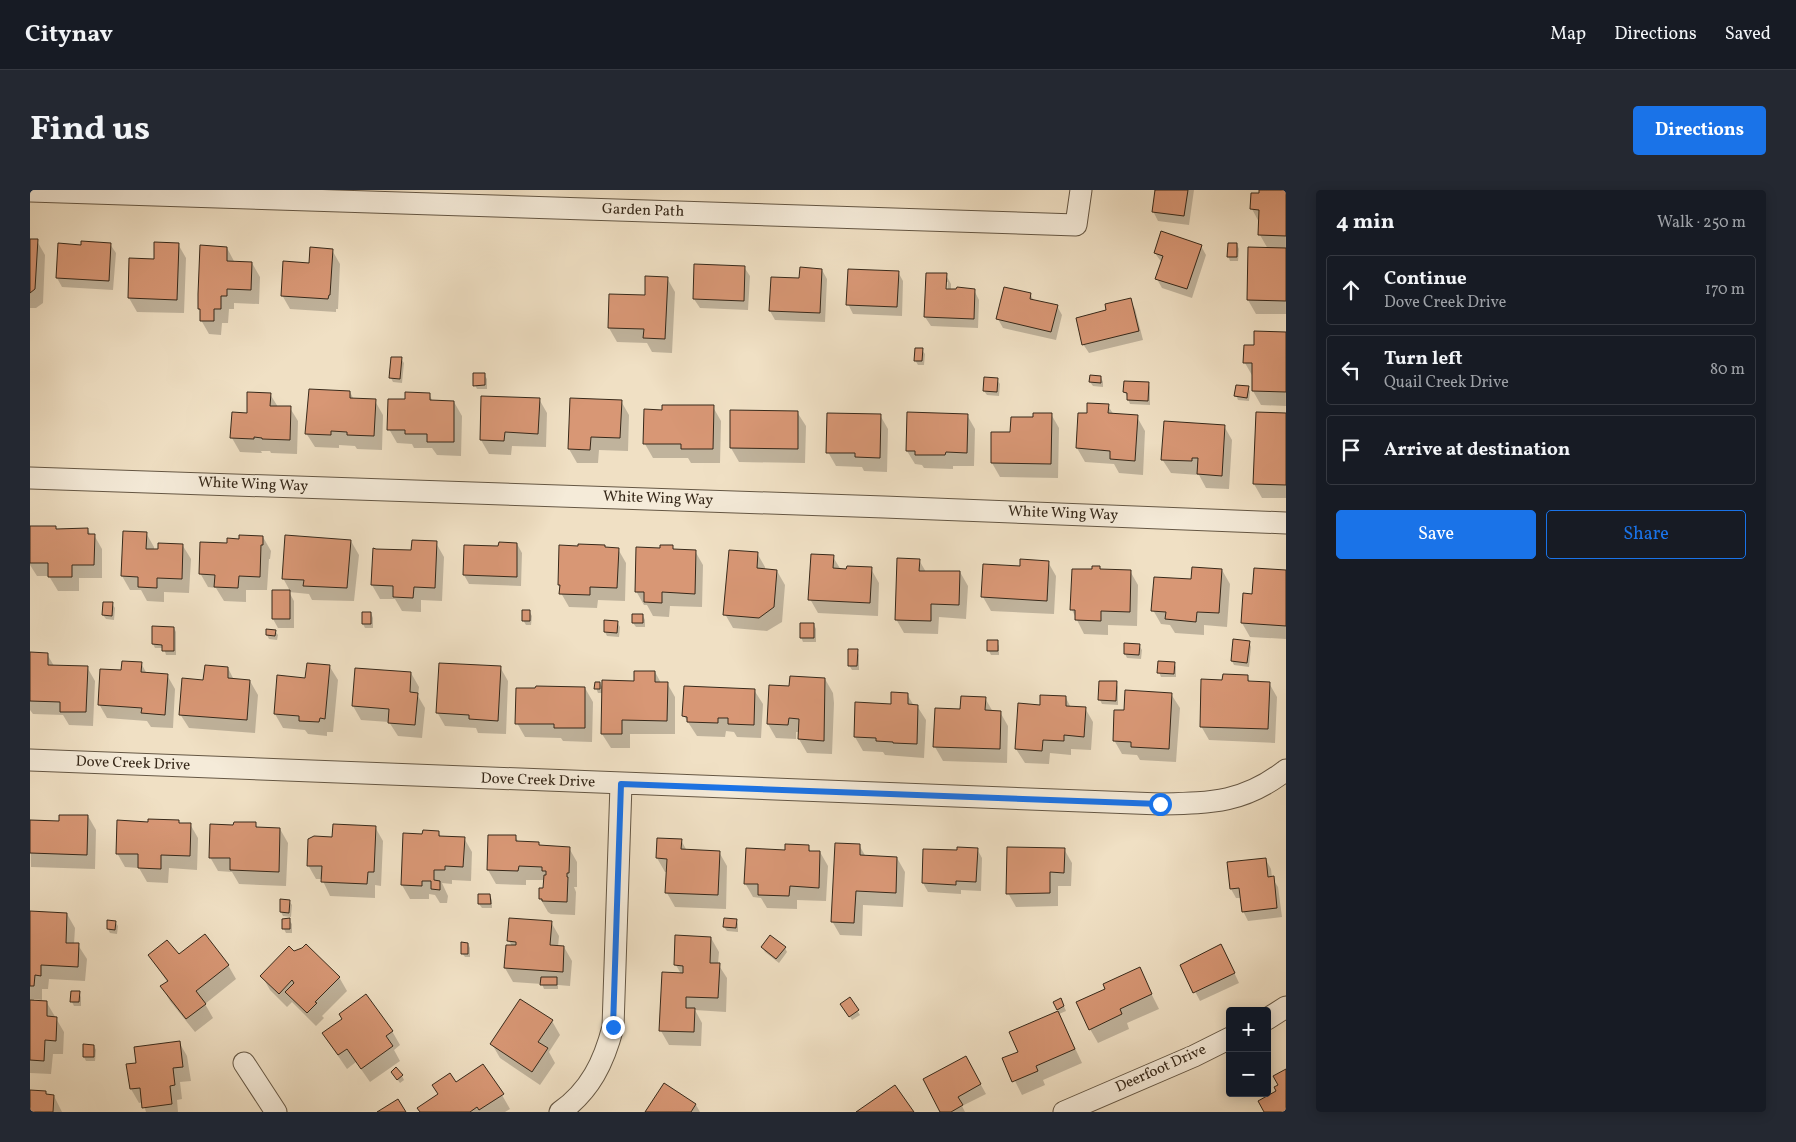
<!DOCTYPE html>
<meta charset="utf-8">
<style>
body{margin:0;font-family:Vollkorn,serif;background:#242831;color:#f1f3f6}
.controls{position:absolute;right:15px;bottom:15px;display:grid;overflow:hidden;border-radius:5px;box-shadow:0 2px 12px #0003}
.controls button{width:45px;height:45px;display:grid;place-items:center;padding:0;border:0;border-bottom:1px solid #363941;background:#171b24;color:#f1f3f6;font:25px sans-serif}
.stop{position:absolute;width:15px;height:15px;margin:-11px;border:4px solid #1a73e8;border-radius:50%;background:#fff}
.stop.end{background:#1a73e8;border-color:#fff;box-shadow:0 1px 5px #0008}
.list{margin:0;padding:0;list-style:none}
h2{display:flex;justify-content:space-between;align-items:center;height:65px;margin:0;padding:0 20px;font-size:21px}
h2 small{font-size:16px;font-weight:400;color:#9ea1a6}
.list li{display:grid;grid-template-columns:32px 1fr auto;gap:15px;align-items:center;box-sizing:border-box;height:70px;margin:0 10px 10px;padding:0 10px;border:1px solid #363941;border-radius:5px}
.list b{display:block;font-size:19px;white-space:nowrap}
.list p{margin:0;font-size:16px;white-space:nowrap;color:#9ea1a6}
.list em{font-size:16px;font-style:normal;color:#9ea1a6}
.actions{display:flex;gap:10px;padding:15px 20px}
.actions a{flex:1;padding:11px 0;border:1px solid #1a73e8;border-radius:5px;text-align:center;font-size:18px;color:#1a73e8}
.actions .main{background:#1a73e8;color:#fff}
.icon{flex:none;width:28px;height:28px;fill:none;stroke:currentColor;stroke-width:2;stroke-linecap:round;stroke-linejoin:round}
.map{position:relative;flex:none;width:1256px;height:922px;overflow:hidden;border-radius:5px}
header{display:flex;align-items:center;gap:30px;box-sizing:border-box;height:70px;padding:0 25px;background:#171b24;border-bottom:1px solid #363941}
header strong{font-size:24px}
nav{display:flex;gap:28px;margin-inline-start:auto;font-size:18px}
.intro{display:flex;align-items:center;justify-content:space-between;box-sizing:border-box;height:120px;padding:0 30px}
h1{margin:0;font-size:35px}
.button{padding:12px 22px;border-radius:5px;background:#1a73e8;color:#fff;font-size:18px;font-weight:700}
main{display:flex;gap:30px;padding:0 30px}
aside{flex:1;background:#171b24;border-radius:5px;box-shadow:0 2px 12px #0003}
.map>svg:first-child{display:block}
</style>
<header>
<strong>Citynav</strong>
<nav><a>Map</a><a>Directions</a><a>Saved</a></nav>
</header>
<div class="intro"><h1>Find us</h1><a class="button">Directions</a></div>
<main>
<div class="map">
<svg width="1256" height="922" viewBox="0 0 1256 922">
<rect width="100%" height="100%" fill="#f0e0c4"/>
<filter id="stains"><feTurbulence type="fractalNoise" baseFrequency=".004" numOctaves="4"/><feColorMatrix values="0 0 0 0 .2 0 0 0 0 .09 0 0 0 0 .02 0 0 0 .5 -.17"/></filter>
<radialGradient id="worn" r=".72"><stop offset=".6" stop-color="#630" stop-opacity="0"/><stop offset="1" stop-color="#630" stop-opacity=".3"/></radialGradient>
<path fill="#0003" fill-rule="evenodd" d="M1124,0H1164L1159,35L1128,31L1123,21L1126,3Z
M1231,0H1256V124H1226L1218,110L1238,59L1230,45V34L1222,19Z
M0,50L7,51L15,65L13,113L6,118H0Z
M80,54L86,63L83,100L32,97L27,88L52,56Z
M148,54L156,68L154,123L107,122L99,108L125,70Z
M1207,55L1209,59L1208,71H1200L1198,66Z
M1171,56L1176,65L1162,108L1132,98L1127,89L1132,73L1125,63Z
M197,58L205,73H222L230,87L229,114L204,113V119H199L198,133H192L191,145L179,144L171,130L172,123L169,119Z
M302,60L310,74L308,119H306V122L260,119L252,105L280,74Z
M714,77L720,86L718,120L670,118L664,109Z
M792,80L797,89L795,132L745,130L740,121L771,90Z
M868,82L873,91L872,126L823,124L818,114Z
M916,85L921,94V100H944L949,110L948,138L901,136L895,127ZM915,92H918L917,105H915Z
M637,88L645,102L642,163L622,162L617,153L587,152L579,138Z
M1000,104L1004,111L1027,116L1032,125L1026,150L973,138L968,129Z
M1100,110L1105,119L1113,150L1059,163L1053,154L1078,121Z
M1256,144V216L1231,215L1223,201V187L1215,173L1225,156Z
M892,160L895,164L894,175H888L885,170Z
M371,169L374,173L372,193L363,192L361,188Z
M454,185L457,189V199H447L445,195Z
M1061,187L1071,188L1073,192V197L1063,196L1060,192Z
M967,190L970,194L969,206L957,205L954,201Z
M1118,193L1120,197V215L1100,214L1095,202Z
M1218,197L1220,202L1219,211L1208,210L1206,205Z
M320,202L324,210L345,211L353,225L352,260L327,259L325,256L309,255V258L285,257L276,243Z
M240,204L248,217L260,218L268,231L267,264L241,263L240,261H231L232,263L210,262L202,248L203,224H218Z
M399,204L403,212H424L432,226L431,266L407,265L402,258H384L382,254L367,253L359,239L376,210Z
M509,209L517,223L516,257L482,256L481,265L459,264L451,250Z
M591,211L599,225L598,261L569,260L568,273H547L539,259Z
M1078,216L1084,225L1107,227L1115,241L1113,285L1089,283L1084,274L1055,272L1047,258L1049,224L1058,225Z
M683,217L691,231L690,273H661L658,268H623L615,254L634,221Z
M701,221L767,222L776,236L775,273L709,272L701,258Z
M1021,224L1029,238L1028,288L970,287L962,273V243L982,244L1004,229Z
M1256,224V308H1232L1224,294Z
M850,225L858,239L857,282L834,281L832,277L806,276L798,262Z
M937,225L945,239L944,276H923V279L894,278L892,275L885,274L877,261Z
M1194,236L1202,250L1199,299L1176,298L1169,285L1141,283L1132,269Z
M0,337L27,340H58L61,345H64L72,359V388H49V401H28L19,386H7L0,375Z
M116,343L124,357V360L153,356L161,369L159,403L134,402V412L117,411L111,400H100L92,386Z
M233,347L241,361L240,369H239L237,400H216V412L194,411L186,398L178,397L170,383L198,354Z
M321,351L329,365L324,411L282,410L279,404L259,402L264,411V438H248L243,429V402L260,401L253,388Z
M406,353L414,367L412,411L391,410V422L372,421L365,409H350L342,395L382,361Z
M487,354L492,363L491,396L439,394L434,385L470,357Z
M642,356L644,360L665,361L673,375L672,417L640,416L639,427L623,426L617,415H614L606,401L631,359Z
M575,358L588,359L596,373L595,411L568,410L567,418L539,417L531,403L529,395Z
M727,363L735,377V380L747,381L755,395L752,432L737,441L703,438L695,424Z
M803,367L811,380L841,379L849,393L848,426L788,423L780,409Z
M889,370L896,382H930L938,396L936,429L909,427L908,444L874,443L866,429Z
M1018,372L1026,386L1024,424L961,421L953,407L954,376L991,377Z
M1069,377L1071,380L1100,381L1108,395L1107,436L1078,435V445L1054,444L1042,420L1063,381Z
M1192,380L1200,394L1197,437L1174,435V445L1145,443L1140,435L1131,434L1123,420L1162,391Z
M1256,381V449L1220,447L1212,433L1214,405H1223Z
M82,414L85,418L84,430L76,429L73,425Z
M499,421L502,426L501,435H496L493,430Z
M341,423L343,428V438H335L333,434Z
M613,426L615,430V437H606L603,433Z
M587,432L590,437L589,447L577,446L575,442Z
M784,435L786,439V452H773L771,447Z
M144,438L146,442V465H136L134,458H125L123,454Z
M245,441L248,445L247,450L239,449L237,445Z
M967,452L969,456V465H961L959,461Z
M1219,452L1221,457L1219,477L1204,475L1202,471Z
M1109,455L1112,460L1111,469L1097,468L1095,464Z
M827,460L829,465V480H822L819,475Z
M0,464H17L24,476L57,477L65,491L63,536L39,535L33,525L3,524L0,520Z
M111,473L117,484L137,485L145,499L143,538L121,537L117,531L77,528L69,514Z
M1144,473L1146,477V487H1131L1129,482Z
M300,477L308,490L303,542H297V546L278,544L275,540L253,538L245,524L276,489Z
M470,477L478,491L476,544L448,543L446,538L415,536L407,522Z
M198,478L204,490L220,491L228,505L225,543L159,538L150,524L174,491Z
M625,482L631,493H637L645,507V544H600V558H581L572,544L573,503H568L566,498L570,493L573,499L605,492Z
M381,483L389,497L388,506L395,518L392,548L368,546L359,532L331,530L323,516Z
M1217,487L1221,493H1239L1247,507L1245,553L1179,550L1171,536L1194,491Z
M795,489L803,503L804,513L802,564L777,563L769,549V542H766V549L746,548L738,534L760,498Z
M1086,492L1088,497V515L1072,514L1070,510Z
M555,498L563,512L562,552L533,551L531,548L495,547L487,533Z
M724,500L733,514L731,548L707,547L704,542L696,541L695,547L667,546L654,526Z
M877,504L884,516H887L896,530L894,568L855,565L853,562L833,561L825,547Z
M1141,504L1150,518L1146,572L1110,570L1107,565L1092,564L1084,550Z
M955,508L963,522H970L978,536L977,573L913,571L905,557L931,520Z
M1036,508L1041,518H1055L1063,532L1061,560L1041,559V565L1020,563L1019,574L995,573L986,559L1011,516Z
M58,626L66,640L65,679L1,677L0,631L31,632Z
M148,631L150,634H160L168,648L167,680L139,678L138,693L117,692L109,678L95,677L87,663L119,633Z
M225,634L228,638L250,639L258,653L256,696L209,694L202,682L188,681L180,667L205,636Z
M345,637L353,651L351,696L345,695V708L300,706L292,689H286L278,675L304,648Z
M408,642L411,647L434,648L442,662L441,691L422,690V694L412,693L418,706L417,713H410L405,705L399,704V709H380L372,695Z
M485,647L489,652L508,653L510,657L539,658L547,672V697H544L546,702L545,725L521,724L518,722L510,708L514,700L515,690H496V695L466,694L458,680Z
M651,650L657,661L689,662L697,676L696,719L645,717L637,703V682H635L627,668Z
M829,655L836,667L867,668L875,682L873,717L833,715L832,746L810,745L802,731Z
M778,657L781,662H790L798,676L796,711L767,710V719L737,718L731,708L723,707L715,693L756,661Z
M947,659L952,668L951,701L931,700V704L898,702L893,693L894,660L928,661Z
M1034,659L1042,673L1041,696H1028V716L986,717L978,703Z
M1236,670L1241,679L1242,688L1248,697L1252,727L1218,731L1213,721L1212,708H1206L1201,699L1198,673Z
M460,706L462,710V718H452L449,714Z
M259,711L262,715L261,727L253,726L251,722Z
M37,724L45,738L44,754L48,755L57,769L55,791L19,789L18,799H12V810L4,809V812L17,813L34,842L33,864H23L21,884L0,883V736Z
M259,730L262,734V743H256L254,739Z
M706,730L708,734V742L697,741L694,737Z
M85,732L88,736L87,744L80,743L78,739Z
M521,732L529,746L528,757H534L542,771L540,796L528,795V799H514L512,794L483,792L475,778L482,756L479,751Z
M681,748L689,762L688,774L697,788L696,822L665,820L672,833L671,856L639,855L631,841L651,784L646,775Z
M438,754L440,758V767H435L432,763Z
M732,757L755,758L757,762L749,773L735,762Z
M264,762L309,787L317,801L292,826L294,828L286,836L262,812L257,817L240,800L232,786Z
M119,765L148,766L198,775L206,789L175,814L183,828L165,842L140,811L132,797L138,793Z
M1196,765L1209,793L1170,811L1152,776Z
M1109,779L1129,819L1097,833L1099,839L1068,853L1060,839L1076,800Z
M49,803L51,807V816H44L42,812Z
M820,809L830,825L822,830L812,814Z
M1025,813L1033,814L1036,821L1029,824L1052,873L1013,890L1015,895L992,905L974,869L989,863L981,843L1029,822Z
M522,831L530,845L519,862L525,873L510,895L470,868L462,854Z
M362,841L370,855L364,860L370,871L340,892L326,872L317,879L293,844Z
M149,852L157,866L161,891L150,892L152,909L147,910L148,922H116L113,912L109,913L101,899L98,875L108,874Z
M64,856L66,860L65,871H56L54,867Z
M941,877L956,904L932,916L935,922H912Z
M365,886H372L374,890L370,893Z
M426,894L472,905L480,919L475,922H391L409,905Z
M634,894L666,915L670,922H616Z
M0,901L15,903L17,905L24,906L32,922H0Z"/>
<path fill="#d89775" stroke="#37291a" d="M1125,0H1158L1154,26L1122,22Z
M1229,0H1256V46L1228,45L1229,20L1220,19L1221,3H1229Z
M1131,41L1172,55L1157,99L1125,89L1133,66L1124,63Z
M0,49H8L5,99L0,103Z
M51,51L81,53L79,91L26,88L28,53L51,55Z
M124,52L149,53L147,110L98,108L99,68L124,69Z
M1198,53H1207V67H1197Z
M170,55L197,57V71L222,72L221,100L197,99V106H191V119H184V131H170V119H168V104Z
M280,57L303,59L300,105H299L298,109L251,106L253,71L279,73Z
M1218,57L1256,58V111L1217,110Z
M664,74L715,76L714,111L663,109Z
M770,77L792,79L790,123L739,121L741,87L769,88Z
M818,79L869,81L867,117L816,115Z
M896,83H917L916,99H926L927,97L945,99L944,129L894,127Z
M615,86L638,87L635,149L613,148L614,139L578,138L579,104L615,105Z
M974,97L1001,103L1000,109L1028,115L1021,142L966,129Z
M1101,108L1109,141L1052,155L1046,128L1076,120L1075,114Z
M1224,141L1256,142V202L1222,201V173H1213L1214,155H1224Z
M885,158H893L892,171H884Z
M361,167H372L370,189L359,188Z
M443,183H455V195L443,196Z
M1060,185L1071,186V193L1059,192Z
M954,187L968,188L967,202L953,201Z
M1094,191L1119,192L1118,211L1097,210V203L1093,202Z
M1206,195L1219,196L1217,208L1204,206Z
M279,199L320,201V208L346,209L344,246L317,245V242L301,241V245L275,244Z
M217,202L241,203L240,216H261L260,250L232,249V248L224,247V249L200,248L202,222L217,223Z
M375,202L400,203V210L424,211V252H397V244H375V240H357L358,209H375Z
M451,206L510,208L508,244L475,242L474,251L450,250Z
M540,208L592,210L590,248L561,247L560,260L538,259Z
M1057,213L1079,214L1078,223L1108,225L1105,271L1080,269V261L1046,258L1048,223H1057Z
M632,215H684L683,259H651V254H613L614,219L632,220Z
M700,220L768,221V259L700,258Z
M877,222L938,224L937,263L916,262L915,265H885V261H876Z
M1226,222L1256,223V295L1223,294Z
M797,223L851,224L850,268L825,267V263H796Z
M1003,223H1022L1021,274L961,273V242H980L981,227H1003Z
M1134,231L1195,235L1192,286L1167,284L1168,268H1162V271L1131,270Z
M0,336H26V339L58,338V344H65L64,375H42V387H18V373H0Z
M93,341L117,342L116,359H128V353L153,354L152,389L127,388V398L108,397V387L91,386Z
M209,345L233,346V355H231L230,387L209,386L208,398L184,397L185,385L169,384L170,352L197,353V348L209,349Z
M255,345L321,350L317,398L273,396L274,390L252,389Z
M382,350L407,351L405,398L384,397L383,408L363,407V396L341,395L343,358L346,359L381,360Z
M469,352L487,353V387L433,385L434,355L468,356Z
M548,354L575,355V357L589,358L587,398L560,397V405L529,404L530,395H528L529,355L548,356Z
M630,355H643V359L666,360L665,404L632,402V413L614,412V402H605L606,357L630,358Z
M699,360L728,362L727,378L747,380L744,417L729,428L693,425Z
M781,364L804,365L803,378L816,379L817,376L842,377L840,413L778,410Z
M867,368L890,369L889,381H930L929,415L901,414V431L865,430Z
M990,369L1019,371L1017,411L951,407L953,374L990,376Z
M1062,376H1070V379L1101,380L1100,422L1071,421V431L1045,430V420H1040L1042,379H1062Z
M1162,377L1192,379L1189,423L1167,422L1166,432L1135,429L1136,422L1121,421L1124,387L1161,389Z
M1224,378L1256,380V436L1211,433L1213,403L1222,404Z
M242,400H260V429H242Z
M73,412H83L82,426L72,425Z
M492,420H500V431H492Z
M332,422H341V434H332Z
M602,424H613V433H602Z
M574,430L588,431L587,443L574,442Z
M770,433H784V448H770Z
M122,436L144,437V461H132V455L122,454Z
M236,439L246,440L245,446L236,445Z
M1203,449L1220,451L1217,473L1201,471Z
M957,450H968V461H957Z
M1094,453L1110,454L1109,465L1094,464Z
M818,459H828L827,476H818Z
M0,462L18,463V475L58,476L56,522H30V512L0,511Z
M92,471L112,472L111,482L138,484L135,525L111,523L112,518L68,515L70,479L91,480Z
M1128,471L1145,472L1144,484L1127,483Z
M277,473L300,475L295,529L290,528L289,532L269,531V526L244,524L247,485L275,488Z
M409,473L471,476L468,531L439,529V525L406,523Z
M175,475L198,477V488L220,490L217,530L149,525L152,488L173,490Z
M325,478L381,482L380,502L388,503L385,535L358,533L359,519L322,516Z
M604,481H625V492H638L637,531L592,530V544H571L572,490L604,491Z
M1193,484L1218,485V491L1240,492L1238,539L1170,537L1171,489L1192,490Z
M760,486L795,488L794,551L768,549L769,529L759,528L758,535L737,534L739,495L759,496Z
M1069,491H1087L1086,511L1068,510Z
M565,492H570V499H564Z
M506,496L555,497V538H524V534H485L486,498H505Z
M654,496L725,499L724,535L698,534V528H688V533L657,532V527L652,526Z
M1095,500L1142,503L1139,559L1101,557V552L1083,551L1084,520H1094Z
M861,502L878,503V514L888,515L887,554L863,553V552L846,551V548L824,547L825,512L861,514Z
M1010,505L1036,506V516L1056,517L1054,547L1034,545V551L1013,550L1012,561L985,559L988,513L1010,515Z
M931,506L956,507L955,520L971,521L970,559L903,557L905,518L930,519Z
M29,625H58L57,665L0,663V630L29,631Z
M118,629L149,630V633H161L160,666L131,665V679L108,678V664H86L87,630L118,632Z
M204,632H226V637L250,638L249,682L200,680V668H179L180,634L203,635Z
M303,634L346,636L344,682H338L337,694L291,692L292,676H277L278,649L284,646L302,647Z
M393,640L409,641V646L435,647L433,677L415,676V680H404V690L410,691V700L401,699V691H392V696L371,695L373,643L392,644Z
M458,645H486V651L509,652V655L540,657L539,683H537V687H538L537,712L512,711V709H509V698H513L514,685H516V681H512V677L489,676L488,681L457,680Z
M627,648L652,649L651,659L690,661L688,705L635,703L637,669L626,668Z
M805,653L830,654V665L867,667L866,703L826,701L824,733L801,732Z
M755,654L779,655V661H790L789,698L760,696L759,706L728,705V694H714L716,658L755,660Z
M927,657L948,658L946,692L926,691V695L892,693L893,659L927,660Z
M977,657L1035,658L1034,683L1020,682V703L976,704Z
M1236,668L1238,687L1244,686L1247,718L1212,722L1209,698L1200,699L1197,672Z
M448,704H460L461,714H448Z
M250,709L260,710L259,723L250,722Z
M0,721L37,723L36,753H49L48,777L11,775V786L5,785L4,796H0Z
M260,728V739H252V729Z
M479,728L522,731L520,755L534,756L533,782L474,778L476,755H486V752L477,751Z
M694,728L707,729L706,738L693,737Z
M77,730L86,731L85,740L77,739Z
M175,744L199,775L166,801L176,814L156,829L130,796L138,791L118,765L137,750L149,764Z
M645,745L681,747L680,773H690L688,808L656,807V818H665L664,842L629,841L632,782L653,783V776L644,775Z
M740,745L756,757L746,769L731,757Z
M431,752L438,753V764H431Z
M276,754L310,787L285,812L287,813L277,823L255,802L264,793L262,790L249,804L230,786L259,756L264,761L272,758Z
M1191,754L1205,783L1163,803L1150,775Z
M1110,777L1122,804L1090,819L1092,824L1059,840L1046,812L1075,799L1073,794Z
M511,787H527V795H510Z
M41,801H50L49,812H40Z
M336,804L363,841L356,846L363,856L331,879L317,859L308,865L292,843L312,829L309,824Z
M820,807L829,820L819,827L810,814Z
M1031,808L1034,816L1027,820L1023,812Z
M490,809L523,830L508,852L518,858L502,882L460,854Z
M0,810L17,811V826L27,827L26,851L15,850L14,871L0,870Z
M1028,821L1045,859L1006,876L1008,881L982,892L972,868L988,862L979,842Z
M150,851L153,877L143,878L145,895L140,896L142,914L112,918L110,898L100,899L96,874L106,873L104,857Z
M53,854L64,855V867H53Z
M936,866L951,894L928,907L933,915L921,922H910L893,889Z
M453,874L474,904L449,920L447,917L440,922H390L387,918L408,904L402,895L420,883L426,892Z
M366,877L373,885L367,890L361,882Z
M1256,879V922H1234L1228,911L1246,901L1244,897L1248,895L1243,886Z
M634,893L666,914L661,922H615Z
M865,895L884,922H826Z
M0,900L16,901V904L24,905L23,922H0Z
M368,909L376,922H347Z"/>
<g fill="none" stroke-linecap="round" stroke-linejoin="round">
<g stroke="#655744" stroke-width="23">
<path id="minor" d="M0,1L1046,35L1051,0
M0,288L854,317L1256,333
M0,570L1130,614C1181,613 1214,613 1256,580
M1237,829L1256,817
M214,873L246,922
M530,922C560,901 574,872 583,837L591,594
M1034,922L1164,866L1200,848"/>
</g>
<use href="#minor" stroke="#f5ebd9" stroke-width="21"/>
</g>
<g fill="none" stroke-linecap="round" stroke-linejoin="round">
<path stroke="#1a73e8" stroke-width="6" d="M583,837L591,594L1130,614"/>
</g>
<g text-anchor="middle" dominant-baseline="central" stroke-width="4.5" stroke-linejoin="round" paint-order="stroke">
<g font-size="15" fill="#37291a" stroke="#f5ebd9">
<text transform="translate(613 21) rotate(2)">Garden Path</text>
<text transform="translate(223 295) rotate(2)">White Wing Way</text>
<text transform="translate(628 309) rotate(2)">White Wing Way</text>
<text transform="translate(1033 324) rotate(2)">White Wing Way</text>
<text transform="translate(103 574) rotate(2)">Dove Creek Drive</text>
<text transform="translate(508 591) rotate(2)">Dove Creek Drive</text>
<text transform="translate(1131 879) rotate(-24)">Deerfoot Drive</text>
</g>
</g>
<rect width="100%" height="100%" filter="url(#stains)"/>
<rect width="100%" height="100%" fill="url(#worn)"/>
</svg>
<div class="controls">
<button>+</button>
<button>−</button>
</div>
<div class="stop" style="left:1130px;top:614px"></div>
<div class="stop end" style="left:583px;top:837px"></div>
</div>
<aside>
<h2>4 min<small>Walk · 250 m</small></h2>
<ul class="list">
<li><svg class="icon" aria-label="ahead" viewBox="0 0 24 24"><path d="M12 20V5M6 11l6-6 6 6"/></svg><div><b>Continue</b><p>Dove Creek Drive</p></div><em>170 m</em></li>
<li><svg class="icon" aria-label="left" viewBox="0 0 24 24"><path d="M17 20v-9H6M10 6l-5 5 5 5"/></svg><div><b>Turn left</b><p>Quail Creek Drive</p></div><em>80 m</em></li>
<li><svg class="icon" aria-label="arrive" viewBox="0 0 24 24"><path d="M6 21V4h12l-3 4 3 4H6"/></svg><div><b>Arrive at destination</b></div></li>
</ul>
<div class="actions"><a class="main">Save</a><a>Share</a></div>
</aside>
</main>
